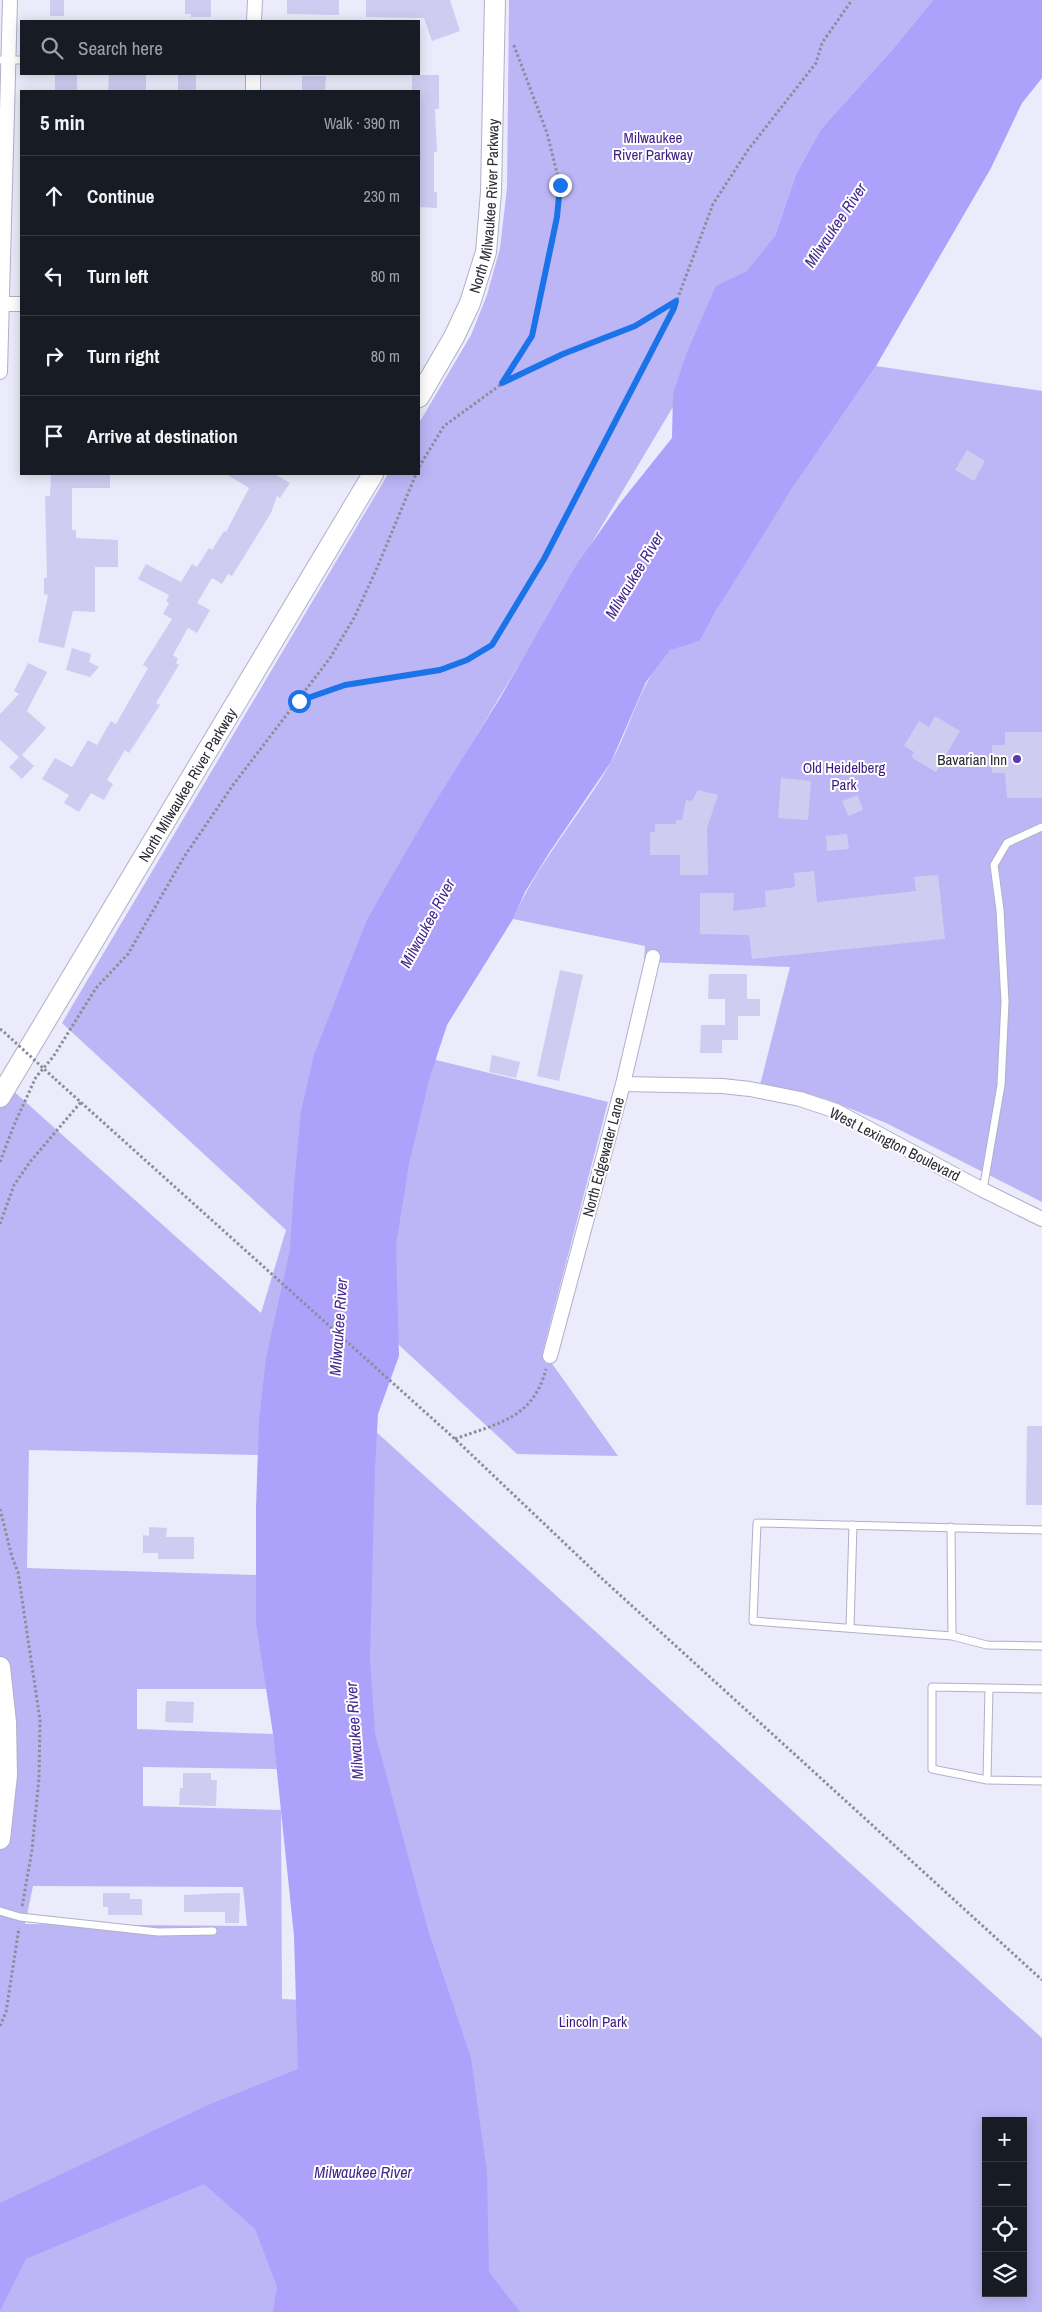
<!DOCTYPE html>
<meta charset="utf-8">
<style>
body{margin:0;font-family:"Archivo Narrow",sans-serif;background:#242831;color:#f1f3f6}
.controls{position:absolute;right:15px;bottom:15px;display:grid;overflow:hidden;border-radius:0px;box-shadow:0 2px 12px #0003}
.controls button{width:45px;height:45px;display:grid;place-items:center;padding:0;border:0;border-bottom:1px solid #363941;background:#171b24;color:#f1f3f6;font:25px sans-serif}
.stop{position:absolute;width:15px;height:15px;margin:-11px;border:4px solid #1a73e8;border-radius:50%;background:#fff}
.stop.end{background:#1a73e8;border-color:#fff;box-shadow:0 1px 5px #0008}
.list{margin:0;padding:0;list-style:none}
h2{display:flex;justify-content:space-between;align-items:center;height:65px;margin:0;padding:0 20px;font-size:21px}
h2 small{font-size:16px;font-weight:400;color:#9ea1a6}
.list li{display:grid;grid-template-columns:32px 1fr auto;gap:15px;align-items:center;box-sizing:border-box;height:80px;padding:0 20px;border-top:1px solid #363941}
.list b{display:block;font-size:19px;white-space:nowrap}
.list em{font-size:16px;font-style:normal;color:#9ea1a6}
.icon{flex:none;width:28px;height:28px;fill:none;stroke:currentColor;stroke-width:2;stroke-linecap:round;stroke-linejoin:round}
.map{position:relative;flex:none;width:1042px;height:2312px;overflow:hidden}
.search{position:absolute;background:#171b24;box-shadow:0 2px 12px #0003;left:20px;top:20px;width:400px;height:55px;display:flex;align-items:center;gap:12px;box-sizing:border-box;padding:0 18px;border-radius:0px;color:#9ea1a6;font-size:19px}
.panel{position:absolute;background:#171b24;box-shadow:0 2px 12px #0003;left:20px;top:90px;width:400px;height:385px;border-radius:0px}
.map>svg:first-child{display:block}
</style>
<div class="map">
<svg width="1042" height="2312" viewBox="0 0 1042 2312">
<rect width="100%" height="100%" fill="#ecebfb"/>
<path fill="#bdb6f6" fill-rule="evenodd" d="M509,0H933L892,50L821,129L796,174L775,236L367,919L342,985L436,1060L608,1102L543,1351L618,1456L517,1454L387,1334L263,1388L258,1455L29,1450L27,1568L256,1575L266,1689H137V1729L273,1734L277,1769L143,1767V1806L281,1810L282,1999L303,2000L361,1418L1042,2038V2312H0V1079L261,1313L286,1230L62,1023L388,474H419V423L471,335L487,295L500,248L507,188ZM33,1886L243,1887L247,1926L25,1924ZM986,2121H1023V2293H986Z
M876,366L1042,391V1202L886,1123L826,1099L760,1085L790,967L644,962L645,946L513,919C538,862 579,817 610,764C631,727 639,684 668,652C674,645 692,644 700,641C750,545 814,456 876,366Z"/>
<path fill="#aea1fb" d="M933,0H1042V78L1022,103L991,168L876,366L791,490L716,611L700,641L670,650L646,682L611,762L549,853L525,892L513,919L447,1025L429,1080L409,1164L396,1245L399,1356L378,1414L375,1468L370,1659L375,1733L428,1930L471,2058L487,2173L489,2272L520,2312H273L277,2287L255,2229L204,2184L26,2259L0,2311V2203L208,2105L298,2069L294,1936L273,1734L256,1623V1508L259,1420L266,1358L290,1250L294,1186L301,1111L314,1055L367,919L429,812L500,698L577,564L620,503L672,438L673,394L687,352L716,286L747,271L775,236L796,174L821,129L892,50Z"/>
<path fill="#cfccf1" d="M50,0H64V16H50Z
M185,0H211V17H191V14H185Z
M287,0H339V15L287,14Z
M366,0H450L460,31L432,41L424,18L366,17Z
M55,74H77V91H55Z
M109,74H146V91H108Z
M178,74H196V91H178Z
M412,75H439V109H435L437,152H434V192H437V208L419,207V91H412Z
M302,76H326L325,91H302Z
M967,450L985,461L974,481L955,470Z
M51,474H110V488H72V530H76V538L118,540V567H95V612L73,611L64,648L38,642L48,595L44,594V578H47L45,496H50Z
M226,474H275L290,483L280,498L277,496L271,513L232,576L228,574L222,584L212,578L197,603L210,610L197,633L188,628L173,655L178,659L176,663L179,665L156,703L160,705L129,753L125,750L107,780L113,784L104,800L91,793L79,812L64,803L69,795L42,779L55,758L72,767L88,740L97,745L111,721L116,724L148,668L143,665L172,619L163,614L169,603L166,601L169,595L138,579L146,564L181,582L192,564L197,567L209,548L212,550L224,531L226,532L249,488Z
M72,648L91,654L89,662L99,667L90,677L66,670Z
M28,663L47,672L27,711L46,728L22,755L34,766L22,779L9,767L19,757L0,740V714L19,694L14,691Z
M935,716L960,731L936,772L911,757L914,752L904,746L919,721L929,727Z
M1005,732H1042V798H1007L1005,773H992V745H1005Z
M781,778L811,781L808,820L778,818Z
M698,790L718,795L707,828L708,875H680V855H650V832H655V824H676V820H682L686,800L692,801Z
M858,795L863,810L848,816L842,801Z
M847,834L849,849L827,851L826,836Z
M814,871L817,902L916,891L914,877L938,875L945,939L752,959L749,935L700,934V893H734L733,911L766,907L765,891L795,887L794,873Z
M560,970L583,975L559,1081L537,1076Z
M709,974H747V999H760V1016H738V1040H722V1053H700L701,1025H725V999H708Z
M492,1055L520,1062L516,1078L489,1072Z
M1027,1426H1042V1505H1026Z
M149,1527L167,1528L166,1537H194V1559H158V1553H143V1535L149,1536Z
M166,1701L194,1702L193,1723L165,1722Z
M183,1773H211V1780H217L216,1806L179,1805L180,1788H183Z
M103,1893H130V1899H142V1915H108V1907H103Z
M225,1893H240L239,1923H225V1912H184V1895Z"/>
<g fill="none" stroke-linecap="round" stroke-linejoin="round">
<g stroke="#b2afc9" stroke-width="9">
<path id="lane" d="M0,60H21
M983,1190L1001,1085L1005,1002L1000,910L994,865L1007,843L1042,827
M951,1527L952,1636L987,1645L1042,1646
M850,1628L853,1525
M952,1636L753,1621L757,1523L1042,1530
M989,1688L987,1780L1042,1781
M987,1780L932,1769V1687L1042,1689
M0,1911L20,1917L158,1932L213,1931"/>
</g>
<g stroke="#b2afc9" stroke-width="16">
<path id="street" d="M254,21L255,0
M253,91V74
M0,304H21
M0,372L10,0
M623,1084L722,1086L750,1089L800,1099L836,1111L983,1190L1042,1219
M550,1356L623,1084L653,957"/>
</g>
<g stroke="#b2afc9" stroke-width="22">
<g id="secondary">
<path id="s1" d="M419,397L454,337L470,303L486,252L491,192L495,0"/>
<path id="s2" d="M0,1097L373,474"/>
<path d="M0,1667L6,1722L7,1775L0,1839"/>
</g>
</g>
<path stroke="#8d8c99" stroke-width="3" stroke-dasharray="2.5 2.5" stroke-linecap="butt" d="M503,382L563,354L635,326L676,301
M419,467L444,426L503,383L532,336L557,217L560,185L547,133L513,43
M299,701L345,685L440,670L467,660L492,645L544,559L674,308L713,204L748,150L816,63L822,43L852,0
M0,1029L4,1032
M55,1079L455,1439L597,1574L1042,1980
M0,1162L14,1125L36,1077L53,1057L96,988L128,954L184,857L233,785L330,658L354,618L377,568L416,474
M0,1224L14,1185L30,1162L81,1102
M455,1439C498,1423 533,1419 546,1369
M0,1509L12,1557L18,1572L40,1720L39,1778L32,1850L22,1907
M0,2026L6,2012L19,1928"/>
<use href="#lane" stroke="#fff" stroke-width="7"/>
<use href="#street" stroke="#fff" stroke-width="14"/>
<use href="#secondary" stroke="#fff" stroke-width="20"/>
<path stroke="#8d8c99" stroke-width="3" stroke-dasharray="2.5 2.5" stroke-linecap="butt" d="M4,1032L55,1079"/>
</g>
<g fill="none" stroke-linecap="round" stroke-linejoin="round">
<path stroke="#1a73e8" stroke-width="6" d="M299,701L345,685L440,670L467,660L492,645L544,559L674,308L676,301L635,326L563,354L502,383L532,336L557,217L560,185"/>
</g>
<circle fill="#5939b1" stroke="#fff" stroke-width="2" cx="1017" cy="759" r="5"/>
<g text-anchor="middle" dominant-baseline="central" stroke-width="4" stroke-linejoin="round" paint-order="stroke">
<g font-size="15" fill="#3d1d84" stroke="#fff">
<text x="653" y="137">Milwaukee<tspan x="653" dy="17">River Parkway</tspan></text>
<text x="844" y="767">Old Heidelberg<tspan x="844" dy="17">Park</tspan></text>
<text x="593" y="2021">Lincoln Park</text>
</g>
<g font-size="15" fill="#2c2b35" stroke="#fff">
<text stroke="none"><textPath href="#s1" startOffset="206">North Milwaukee River Parkway</textPath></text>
<text stroke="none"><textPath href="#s2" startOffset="364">North Milwaukee River Parkway</textPath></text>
<text transform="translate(895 1144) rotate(27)">West Lexington Boulevard</text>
<text transform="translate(603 1157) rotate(-75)">North Edgewater Lane</text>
</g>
<g font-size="15" fill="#2c2b35" stroke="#fff" text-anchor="end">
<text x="1007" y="759">Bavarian Inn</text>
</g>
<g font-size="16" font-style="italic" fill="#45288e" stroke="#fff">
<text transform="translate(835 225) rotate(-56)">Milwaukee River</text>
<text transform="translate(634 575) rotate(-59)">Milwaukee River</text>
<text transform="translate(427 923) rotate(-62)">Milwaukee River</text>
<text transform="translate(338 1327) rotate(-86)">Milwaukee River</text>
<text transform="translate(354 1731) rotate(-94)">Milwaukee River</text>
<text x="363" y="2172">Milwaukee River</text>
</g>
</g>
</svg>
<div class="controls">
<button>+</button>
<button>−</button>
<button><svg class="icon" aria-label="locate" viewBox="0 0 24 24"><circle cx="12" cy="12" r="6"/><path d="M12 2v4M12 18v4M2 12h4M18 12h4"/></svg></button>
<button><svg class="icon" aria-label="layers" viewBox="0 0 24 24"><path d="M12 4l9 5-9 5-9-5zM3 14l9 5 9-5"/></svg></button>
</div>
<div class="stop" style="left:299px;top:701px"></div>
<div class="stop end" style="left:560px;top:185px"></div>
<div class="search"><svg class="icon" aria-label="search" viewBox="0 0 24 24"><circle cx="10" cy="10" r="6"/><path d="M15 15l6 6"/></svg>Search here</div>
<section class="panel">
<h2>5 min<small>Walk · 390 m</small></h2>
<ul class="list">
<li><svg class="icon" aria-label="ahead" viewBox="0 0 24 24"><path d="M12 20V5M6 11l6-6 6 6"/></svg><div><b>Continue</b></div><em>230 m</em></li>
<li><svg class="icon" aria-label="left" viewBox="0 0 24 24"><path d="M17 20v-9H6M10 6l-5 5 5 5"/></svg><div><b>Turn left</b></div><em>80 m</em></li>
<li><svg class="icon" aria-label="right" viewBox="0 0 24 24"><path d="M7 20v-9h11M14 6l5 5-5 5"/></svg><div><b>Turn right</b></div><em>80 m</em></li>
<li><svg class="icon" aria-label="arrive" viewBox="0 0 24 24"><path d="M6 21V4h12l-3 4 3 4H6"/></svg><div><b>Arrive at destination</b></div></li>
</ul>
</section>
</div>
